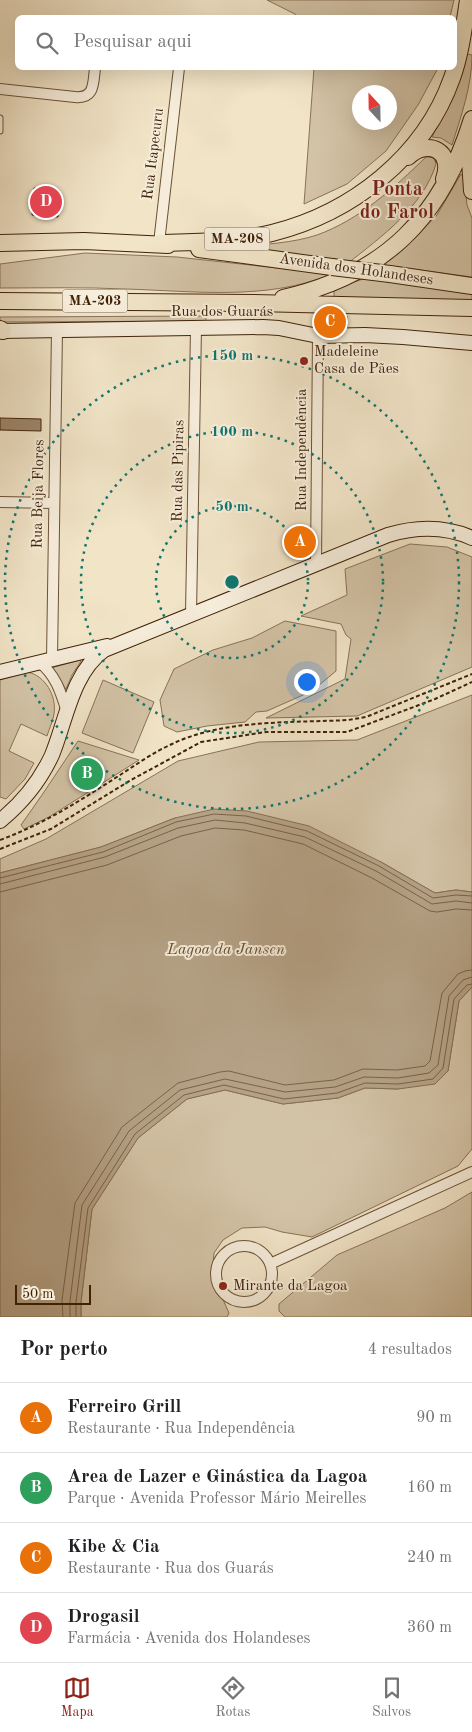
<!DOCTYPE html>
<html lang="pt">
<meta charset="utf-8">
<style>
body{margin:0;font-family:"Old Standard TT",serif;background:#f2f2f2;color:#202124}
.compass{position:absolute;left:352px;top:85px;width:45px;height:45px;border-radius:50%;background:#fff;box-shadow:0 5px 20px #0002;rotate:338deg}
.scale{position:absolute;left:15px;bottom:12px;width:76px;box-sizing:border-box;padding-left:5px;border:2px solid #402207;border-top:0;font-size:14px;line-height:18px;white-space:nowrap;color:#402207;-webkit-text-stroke:4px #f6eddb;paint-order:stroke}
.you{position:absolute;left:306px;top:681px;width:18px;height:18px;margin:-12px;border:4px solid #fff;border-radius:50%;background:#1a73e8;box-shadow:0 0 0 8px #1a73e833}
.badge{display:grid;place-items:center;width:32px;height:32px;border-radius:50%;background:#8f2418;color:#fff;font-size:16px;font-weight:700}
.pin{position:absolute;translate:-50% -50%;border:2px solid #fff;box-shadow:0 1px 5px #0006}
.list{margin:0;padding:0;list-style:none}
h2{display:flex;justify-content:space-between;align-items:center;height:65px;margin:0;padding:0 20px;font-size:21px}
h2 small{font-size:16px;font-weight:400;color:#757577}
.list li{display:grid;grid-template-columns:32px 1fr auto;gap:15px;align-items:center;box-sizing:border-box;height:70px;padding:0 20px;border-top:1px solid #e0e0e0}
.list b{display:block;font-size:19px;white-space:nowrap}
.list p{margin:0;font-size:16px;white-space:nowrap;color:#757577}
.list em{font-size:16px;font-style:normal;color:#757577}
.icon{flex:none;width:28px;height:28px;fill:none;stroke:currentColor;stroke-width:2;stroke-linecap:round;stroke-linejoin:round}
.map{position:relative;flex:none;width:472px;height:1317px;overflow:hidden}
.search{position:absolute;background:#fff;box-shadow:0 5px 20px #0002;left:15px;right:15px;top:15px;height:55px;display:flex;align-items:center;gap:12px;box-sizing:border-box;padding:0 18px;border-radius:8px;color:#757577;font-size:19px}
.sheet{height:345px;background:#fff}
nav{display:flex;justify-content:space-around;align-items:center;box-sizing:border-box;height:70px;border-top:1px solid #e0e0e0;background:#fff;font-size:14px;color:#757577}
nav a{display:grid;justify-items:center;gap:2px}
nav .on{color:#8f2418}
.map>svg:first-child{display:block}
</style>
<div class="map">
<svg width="472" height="1317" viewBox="0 0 472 1317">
<rect width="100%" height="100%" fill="#f1e4c7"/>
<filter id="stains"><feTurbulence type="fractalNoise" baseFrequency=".004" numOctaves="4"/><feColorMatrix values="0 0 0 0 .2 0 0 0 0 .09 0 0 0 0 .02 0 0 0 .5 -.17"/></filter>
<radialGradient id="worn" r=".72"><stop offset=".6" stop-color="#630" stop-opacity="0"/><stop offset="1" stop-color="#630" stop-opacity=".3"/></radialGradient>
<path fill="#d3c3a6" stroke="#8a7256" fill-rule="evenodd" d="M267,0H454L450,17L297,18L295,14Z
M467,54L472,55C472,86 461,116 452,145L441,138L432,137L458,85Z
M314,68H438L418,105L386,151L347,184L304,204ZM360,92H390V122H360Z
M426,157H429L434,158L436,164C423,207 381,237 347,264L241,247C265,244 293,243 317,235C359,220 394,188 426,157Z
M461,174L464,178L467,205L472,218V277L383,265L405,248L437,215Z
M85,253L177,257L332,274C267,301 194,291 126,289C84,287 42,288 0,288V264Z
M366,278L472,293V301L334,299V289Z
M206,316V321L0,322V317Z
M410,544L447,547L472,557V667L357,716L266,718L345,679L351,639L346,635L341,624L301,616L347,595L345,569Z
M285,621L336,631V671L312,691L267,711L256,712L245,722L207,726L177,732L164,726L160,700L174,669L213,650L252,638Z
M80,660L81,661L72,675L66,689L65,688L59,678L51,668Z
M27,672C45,675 57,696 54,714C53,721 49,729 47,736L21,724L9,751L34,763L25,779L6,799L0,797V680Z
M103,680L154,702L133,753L82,733Z
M472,695V892L456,890L435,893L381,862L175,818L101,847L0,873V859L46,839L178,761L259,742L357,740Z
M78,741L139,760L49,817L24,829L21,825L44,792Z
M472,987V1149L458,1166L312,1237L282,1232L265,1227L242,1228L223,1240L214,1253L212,1275L229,1313L227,1317H81V1302L92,1209L138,1138L187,1099L225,1090L283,1104L338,1098L365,1088L398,1089L448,1071L459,1001Z
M472,1192V1317H285L279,1311V1304L337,1255L445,1208Z"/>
<path fill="#b5a286" stroke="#866f53" d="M214,809L247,811L309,826L381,862L435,893L456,890L472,892V987L459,1001L448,1071L435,1084L398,1089L365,1088L338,1098L283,1104L225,1090L187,1099L138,1138L92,1209L81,1302V1317H0V873L101,847L175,818Z"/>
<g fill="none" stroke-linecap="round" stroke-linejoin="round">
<path stroke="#7a6246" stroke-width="1" d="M0,878L103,852L176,822L214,814L246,816L307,831L379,866L433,898L456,895L472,896
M0,884L105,857L178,828L215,820L245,823L305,837L376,871L432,904L456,901L472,903
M0,892L107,865L181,836L215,828L244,830L303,844L372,878L430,911L437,912L456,909L472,910
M63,1317L62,1300L75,1203L122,1127L178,1083L220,1072L229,1071L285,1085L334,1080L363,1069L397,1070L425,1066L430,1061L442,993L458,974L465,971L472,970
M70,1317V1301L82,1205L129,1131L180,1090L225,1079L285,1092L335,1087L364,1077L398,1078L429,1073L438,1065L449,996L463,980L472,977
M76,1317V1302L88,1208L135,1134L184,1095L224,1085L284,1099L337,1093L365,1083L398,1084L433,1079L443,1068L454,999L467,985L472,984"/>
</g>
<path fill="#9c876b" stroke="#402207" d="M34,188L59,190L58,217L32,215Z
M347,316V327L314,326V317Z
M0,418L41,419V431L0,430Z"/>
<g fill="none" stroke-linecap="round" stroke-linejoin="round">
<g stroke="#6c5237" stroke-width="7">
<path id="lane" d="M0,118V131"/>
</g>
<g stroke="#6c5237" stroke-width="12">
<path id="street" d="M0,89L75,97C95,99 93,83 95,68
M159,243L179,68
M0,502L54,503
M316,563L318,336
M191,614L196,328
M52,659L57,330
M39,662C56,675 61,693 67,712
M216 1274a28 28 0 1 1 56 0a28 28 0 1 1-56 0Z
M270,1264L472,1172"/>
</g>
<g stroke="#402207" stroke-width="16">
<path id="secondary" d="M0,331L263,327L279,328L318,336L365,335L403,337L472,343
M0,672L107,646
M0,821C22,803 40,781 52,755C66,721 72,673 104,650L388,535C415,527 445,526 472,538"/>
</g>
<g stroke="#402207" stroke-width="18">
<path id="primary" d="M472,136L470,160L472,191
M408,157C428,138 454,151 444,179
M0,243L84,241L168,245
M159,243C197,242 235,242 272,233C352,213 424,157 452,78C461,53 464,26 468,0
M199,249L332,267
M390,274L472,286
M283,298C385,275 442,217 472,119
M0,301L254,303L472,308
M0,329L3,331"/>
</g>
<path stroke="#402207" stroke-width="2" stroke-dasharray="4 2.5" stroke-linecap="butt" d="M0,840C44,824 81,800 120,775C137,764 154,752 172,744C224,719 292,723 348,720L366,717L472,674
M0,849L51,829L131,780L201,742L266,732H347L435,699L472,682"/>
<use href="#lane" stroke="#f6eddb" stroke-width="5"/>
<use href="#street" stroke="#f6eddb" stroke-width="10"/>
<use href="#secondary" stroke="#f6eddb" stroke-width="14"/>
<use href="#primary" stroke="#f1e4c7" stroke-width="16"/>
<g stroke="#402207" stroke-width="18" stroke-linecap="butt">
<path id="primary-bridge" d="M332,267L390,274"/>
</g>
<use href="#primary-bridge" stroke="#f1e4c7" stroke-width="16"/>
</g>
<g fill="none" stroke="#0f766e" stroke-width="2.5" stroke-dasharray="2.5 5">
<circle cx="232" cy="582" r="76"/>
<circle cx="232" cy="582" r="151"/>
<circle cx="232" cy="582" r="227"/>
</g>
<g fill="#8f2418" stroke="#f6eddb" stroke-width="2">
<circle cx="304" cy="361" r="5"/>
<circle cx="223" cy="1286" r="5"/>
</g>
<g text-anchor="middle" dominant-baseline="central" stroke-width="4" stroke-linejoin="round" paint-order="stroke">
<g fill="#f6eddb" stroke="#775f47" stroke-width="1">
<rect x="204.5" y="227.5" width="65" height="23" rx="4"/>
<rect x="62.5" y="289.5" width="65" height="23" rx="4"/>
</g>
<g font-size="14" font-weight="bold" fill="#402207">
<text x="237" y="239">MA-208</text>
<text x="95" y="301">MA-203</text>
</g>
<g font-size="15" fill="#402207" stroke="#f6eddb">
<text transform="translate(154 154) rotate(-83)">Rua Itapecuru</text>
<text transform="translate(356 270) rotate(8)">Avenida dos Holandeses</text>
<text x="222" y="312">Rua dos Guarás</text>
<text transform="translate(302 450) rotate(-90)">Rua Independência</text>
<text transform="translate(179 471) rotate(-89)">Rua das Pipiras</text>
<text transform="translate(39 494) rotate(-89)">Rua Beija Flores</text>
</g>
<g font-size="15" fill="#402207" stroke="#f6eddb" text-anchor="start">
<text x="314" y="352">Madeleine<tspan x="314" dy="17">Casa de Pães</tspan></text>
<text x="233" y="1286">Mirante da Lagoa</text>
</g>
<g font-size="16" font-style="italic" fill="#694f33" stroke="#f6eddb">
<text x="226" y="950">Lagoa da Jansen</text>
</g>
<g font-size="20" font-weight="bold" fill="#7a1f14" stroke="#f6eddb">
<text x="397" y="190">Ponta<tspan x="397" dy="23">do Farol</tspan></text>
</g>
</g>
<circle cx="232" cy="582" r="8" fill="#0f766e" stroke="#f6eddb" stroke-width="2.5"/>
<g font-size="15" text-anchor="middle" font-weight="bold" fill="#0f766e" stroke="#f6eddb" stroke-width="4" stroke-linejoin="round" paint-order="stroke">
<text x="232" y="360">150 m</text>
<text x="232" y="436">100 m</text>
<text x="232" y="511">50 m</text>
</g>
<rect width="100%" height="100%" filter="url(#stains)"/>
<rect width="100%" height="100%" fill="url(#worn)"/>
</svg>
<svg class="compass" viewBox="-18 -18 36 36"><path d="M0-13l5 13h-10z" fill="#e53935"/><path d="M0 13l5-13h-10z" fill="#757577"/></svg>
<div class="scale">50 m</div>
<div class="you"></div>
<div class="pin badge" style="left:300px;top:542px;background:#e8710a">A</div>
<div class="pin badge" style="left:87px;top:774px;background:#2e9e5b">B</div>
<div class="pin badge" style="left:330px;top:322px;background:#e8710a">C</div>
<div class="pin badge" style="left:46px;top:202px;background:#e0444e">D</div>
<div class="search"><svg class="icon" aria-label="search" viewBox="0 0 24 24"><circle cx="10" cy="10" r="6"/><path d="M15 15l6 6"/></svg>Pesquisar aqui</div>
</div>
<section class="sheet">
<h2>Por perto<small>4 resultados</small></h2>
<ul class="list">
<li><span class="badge" style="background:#e8710a">A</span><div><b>Ferreiro Grill</b><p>Restaurante · Rua Independência</p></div><em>90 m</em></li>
<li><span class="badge" style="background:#2e9e5b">B</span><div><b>Area de Lazer e Ginástica da Lagoa</b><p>Parque · Avenida Professor Mário Meirelles</p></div><em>160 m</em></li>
<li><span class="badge" style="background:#e8710a">C</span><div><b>Kibe &amp; Cia</b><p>Restaurante · Rua dos Guarás</p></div><em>240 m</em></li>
<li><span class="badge" style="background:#e0444e">D</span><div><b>Drogasil</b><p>Farmácia · Avenida dos Holandeses</p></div><em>360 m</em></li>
</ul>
</section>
<nav>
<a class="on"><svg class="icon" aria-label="map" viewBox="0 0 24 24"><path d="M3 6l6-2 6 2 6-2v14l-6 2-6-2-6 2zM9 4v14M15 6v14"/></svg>Mapa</a>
<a><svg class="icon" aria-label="directions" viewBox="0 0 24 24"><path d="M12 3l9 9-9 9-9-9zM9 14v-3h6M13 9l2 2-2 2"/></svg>Rotas</a>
<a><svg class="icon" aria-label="saved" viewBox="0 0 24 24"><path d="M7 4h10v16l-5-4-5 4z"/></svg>Salvos</a>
</nav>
